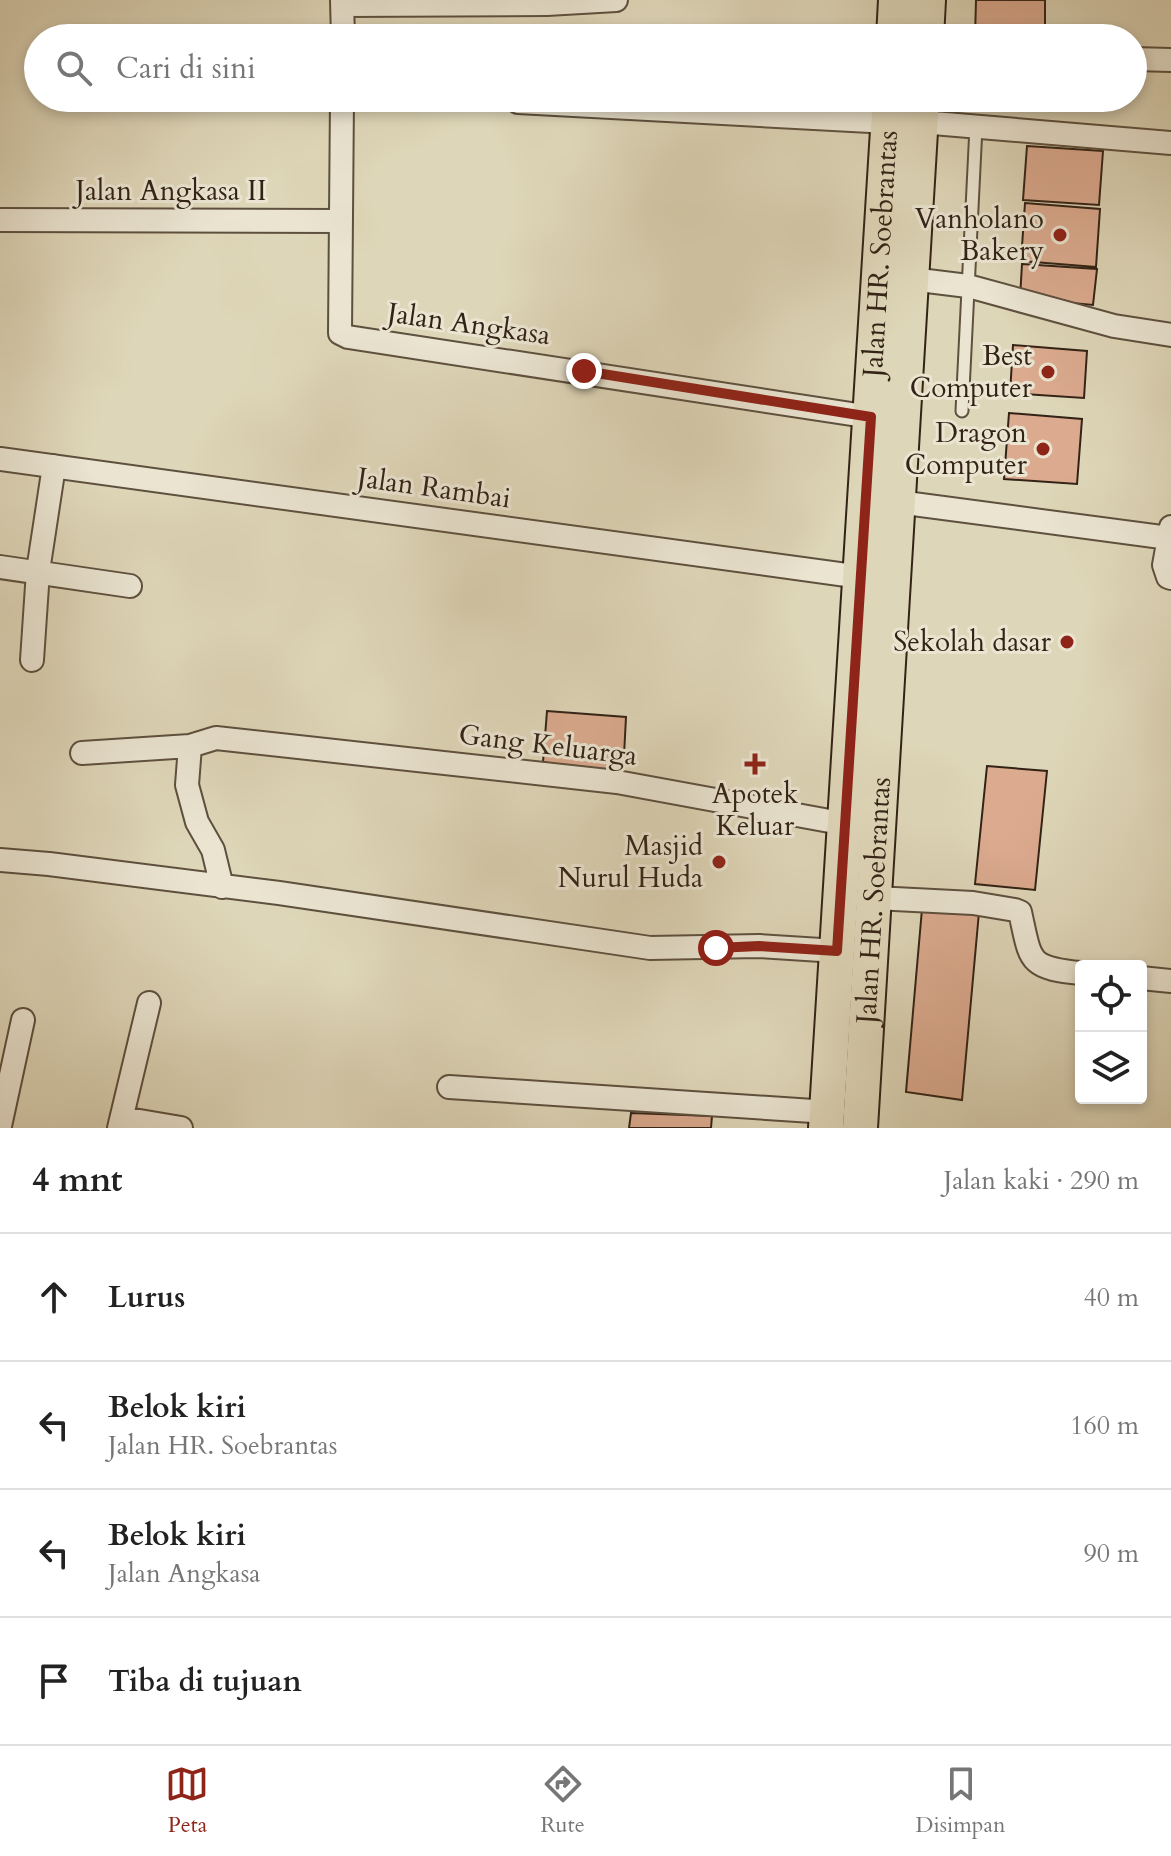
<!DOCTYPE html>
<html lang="id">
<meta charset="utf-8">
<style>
body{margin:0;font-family:Cardo,serif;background:#f6f6f6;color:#222}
.controls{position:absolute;right:24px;bottom:24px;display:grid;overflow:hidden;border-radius:8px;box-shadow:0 4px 12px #0003}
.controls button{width:72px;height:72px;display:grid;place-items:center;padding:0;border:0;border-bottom:2px solid #e0e0e0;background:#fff;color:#222;font:40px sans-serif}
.stop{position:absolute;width:24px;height:24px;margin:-18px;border:6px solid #8f2418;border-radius:50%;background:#fff}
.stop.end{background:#8f2418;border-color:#fff;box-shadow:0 2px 8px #0008}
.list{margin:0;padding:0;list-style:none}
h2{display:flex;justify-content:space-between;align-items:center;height:104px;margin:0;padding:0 32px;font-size:34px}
h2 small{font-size:26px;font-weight:400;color:#767676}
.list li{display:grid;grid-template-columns:52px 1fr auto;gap:24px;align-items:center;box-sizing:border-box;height:128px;padding:0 32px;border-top:2px solid #e0e0e0}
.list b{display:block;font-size:30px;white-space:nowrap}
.list p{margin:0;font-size:26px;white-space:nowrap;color:#767676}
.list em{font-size:26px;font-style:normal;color:#767676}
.icon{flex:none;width:44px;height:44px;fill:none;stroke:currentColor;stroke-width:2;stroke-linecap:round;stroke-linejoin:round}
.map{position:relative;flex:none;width:1171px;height:1128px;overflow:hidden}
.search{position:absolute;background:#fff;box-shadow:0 4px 12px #0003;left:24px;right:24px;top:24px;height:88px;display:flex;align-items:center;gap:20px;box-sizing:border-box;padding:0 28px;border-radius:44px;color:#767676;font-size:30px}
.sheet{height:616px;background:#fff}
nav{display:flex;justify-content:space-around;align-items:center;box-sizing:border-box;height:112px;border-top:2px solid #e0e0e0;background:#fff;font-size:22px;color:#767676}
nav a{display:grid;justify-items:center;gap:4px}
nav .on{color:#8f2418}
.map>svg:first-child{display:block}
</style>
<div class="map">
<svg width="1171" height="1128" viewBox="0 0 1171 1128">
<rect width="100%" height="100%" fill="#ded6b8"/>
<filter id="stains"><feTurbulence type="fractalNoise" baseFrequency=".0025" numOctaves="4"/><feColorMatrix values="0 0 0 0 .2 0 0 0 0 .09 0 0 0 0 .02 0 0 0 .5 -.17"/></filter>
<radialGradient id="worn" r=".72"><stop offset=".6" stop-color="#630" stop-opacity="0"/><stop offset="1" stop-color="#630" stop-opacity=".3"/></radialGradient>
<path fill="#dbaa8f" stroke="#332316" stroke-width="2" d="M976,0H1045V38H975Z
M1027,146L1103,151L1099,205L1023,200Z
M1025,203L1100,209L1096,267L1021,261Z
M1022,264L1097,269L1093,305L1020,298Z
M1013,345L1087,351L1084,398L1010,393Z
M1009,413L1082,419L1077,484L1004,479Z
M547,711L626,717L623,775L543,762Z
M987,766L1047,771L1035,890L975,884Z
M922,909L979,912L962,1100L906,1092Z
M631,1113L712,1116L711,1128H629Z"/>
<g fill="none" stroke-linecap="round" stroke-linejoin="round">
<g stroke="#5e503e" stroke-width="15">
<path id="service" d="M962,411L976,127"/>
</g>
<g stroke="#5e503e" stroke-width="26">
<path id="minor" d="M342,0L343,38
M343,5L547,4L616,0
M1133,59L1171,60
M342,98L340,333L348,337L871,417
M518,102L889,122
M921,122L1171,143
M0,220L341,221
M911,279L968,286L1114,326L1171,335
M0,459L861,577
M898,502L1169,538
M1171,527L1164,565L1168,577L1171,578
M0,567L130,586
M32,660L38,571L54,466
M82,753L190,746
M0,860L49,864L279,893L650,948L759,946L837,951
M222,887L213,850L197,822L187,785L190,746L216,738L617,782L846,824
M875,898L973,903L1015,910L1020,912C1031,961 1027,968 1081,973
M1141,978L1171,981
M449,1087L828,1112
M122,1118L181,1128
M0,1126L23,1020
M119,1128L149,1003"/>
</g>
<g stroke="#332316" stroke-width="38">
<g id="primary">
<path d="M894,38L896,0"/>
<path d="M926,38L928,0"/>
<path id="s1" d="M826,1128L890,98"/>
<path id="s2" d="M860,1128L922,98"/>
</g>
</g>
<use href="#service" stroke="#eae4d1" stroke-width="11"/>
<use href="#minor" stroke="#eae4d1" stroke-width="22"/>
<use href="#primary" stroke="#ded6b8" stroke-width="34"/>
</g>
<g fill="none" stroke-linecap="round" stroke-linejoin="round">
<path stroke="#8f2418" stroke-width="10" d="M584,371L871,417L837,951L759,946L716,948"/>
</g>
<g fill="#8f2418" stroke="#eae4d1" stroke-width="3">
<circle cx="1060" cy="235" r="8"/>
<circle cx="1048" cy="372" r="8"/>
<circle cx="1043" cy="449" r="8"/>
<circle cx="1067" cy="642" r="8"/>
<path d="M751 752h8v8h8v8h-8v8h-8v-8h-8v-8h8z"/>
<circle cx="719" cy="862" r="8"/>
</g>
<g text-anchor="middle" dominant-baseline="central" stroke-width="6" stroke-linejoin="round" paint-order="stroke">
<g font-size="28" fill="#332316" stroke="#eae4d1">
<text x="171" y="191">Jalan Angkasa II</text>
<text stroke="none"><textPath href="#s1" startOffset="876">Jalan HR. Soebrantas</textPath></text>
<text transform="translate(469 324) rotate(8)">Jalan Angkasa</text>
<text transform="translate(434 488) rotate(8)">Jalan Rambai</text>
<text transform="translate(548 745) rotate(7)">Gang Keluarga</text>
<text stroke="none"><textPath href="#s2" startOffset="228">Jalan HR. Soebrantas</textPath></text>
</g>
<g font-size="28" fill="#332316" stroke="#eae4d1" text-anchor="end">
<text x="1044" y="219">Vanholano<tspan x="1044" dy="32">Bakery</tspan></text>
<text x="1032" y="356">Best<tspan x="1032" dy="32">Computer</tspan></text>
<text x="1027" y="433">Dragon<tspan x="1027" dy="32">Computer</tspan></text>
<text x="1051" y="642">Sekolah dasar</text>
<text x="755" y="794" text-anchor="middle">Apotek<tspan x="755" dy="32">Keluar</tspan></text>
<text x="703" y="846">Masjid<tspan x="703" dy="32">Nurul Huda</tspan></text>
</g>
</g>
<rect width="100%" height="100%" filter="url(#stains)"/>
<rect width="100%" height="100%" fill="url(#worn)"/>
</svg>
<div class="controls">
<button><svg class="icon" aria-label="locate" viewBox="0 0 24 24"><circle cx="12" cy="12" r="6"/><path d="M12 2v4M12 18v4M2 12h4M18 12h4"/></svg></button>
<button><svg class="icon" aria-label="layers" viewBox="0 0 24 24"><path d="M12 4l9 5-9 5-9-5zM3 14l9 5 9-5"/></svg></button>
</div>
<div class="stop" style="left:716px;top:948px"></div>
<div class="stop end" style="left:584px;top:371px"></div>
<div class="search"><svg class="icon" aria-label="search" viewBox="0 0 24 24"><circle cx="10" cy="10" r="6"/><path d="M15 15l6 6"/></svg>Cari di sini</div>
</div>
<section class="sheet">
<h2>4 mnt<small>Jalan kaki · 290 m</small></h2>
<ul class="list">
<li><svg class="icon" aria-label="ahead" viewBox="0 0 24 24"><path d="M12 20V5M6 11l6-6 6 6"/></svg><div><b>Lurus</b></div><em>40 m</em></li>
<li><svg class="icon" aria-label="left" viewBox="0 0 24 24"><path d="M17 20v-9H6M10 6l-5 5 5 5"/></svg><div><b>Belok kiri</b><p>Jalan HR. Soebrantas</p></div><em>160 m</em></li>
<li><svg class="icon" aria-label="left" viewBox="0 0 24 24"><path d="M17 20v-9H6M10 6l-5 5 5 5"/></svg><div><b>Belok kiri</b><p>Jalan Angkasa</p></div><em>90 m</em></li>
<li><svg class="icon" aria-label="arrive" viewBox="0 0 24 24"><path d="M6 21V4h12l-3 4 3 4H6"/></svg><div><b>Tiba di tujuan</b></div></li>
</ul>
</section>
<nav>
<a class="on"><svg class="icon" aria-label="map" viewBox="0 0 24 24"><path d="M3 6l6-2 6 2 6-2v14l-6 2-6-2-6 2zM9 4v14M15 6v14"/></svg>Peta</a>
<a><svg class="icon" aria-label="directions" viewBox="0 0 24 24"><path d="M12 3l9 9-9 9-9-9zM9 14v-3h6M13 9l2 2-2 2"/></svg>Rute</a>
<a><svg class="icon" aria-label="saved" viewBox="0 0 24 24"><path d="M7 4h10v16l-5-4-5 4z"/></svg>Disimpan</a>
</nav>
